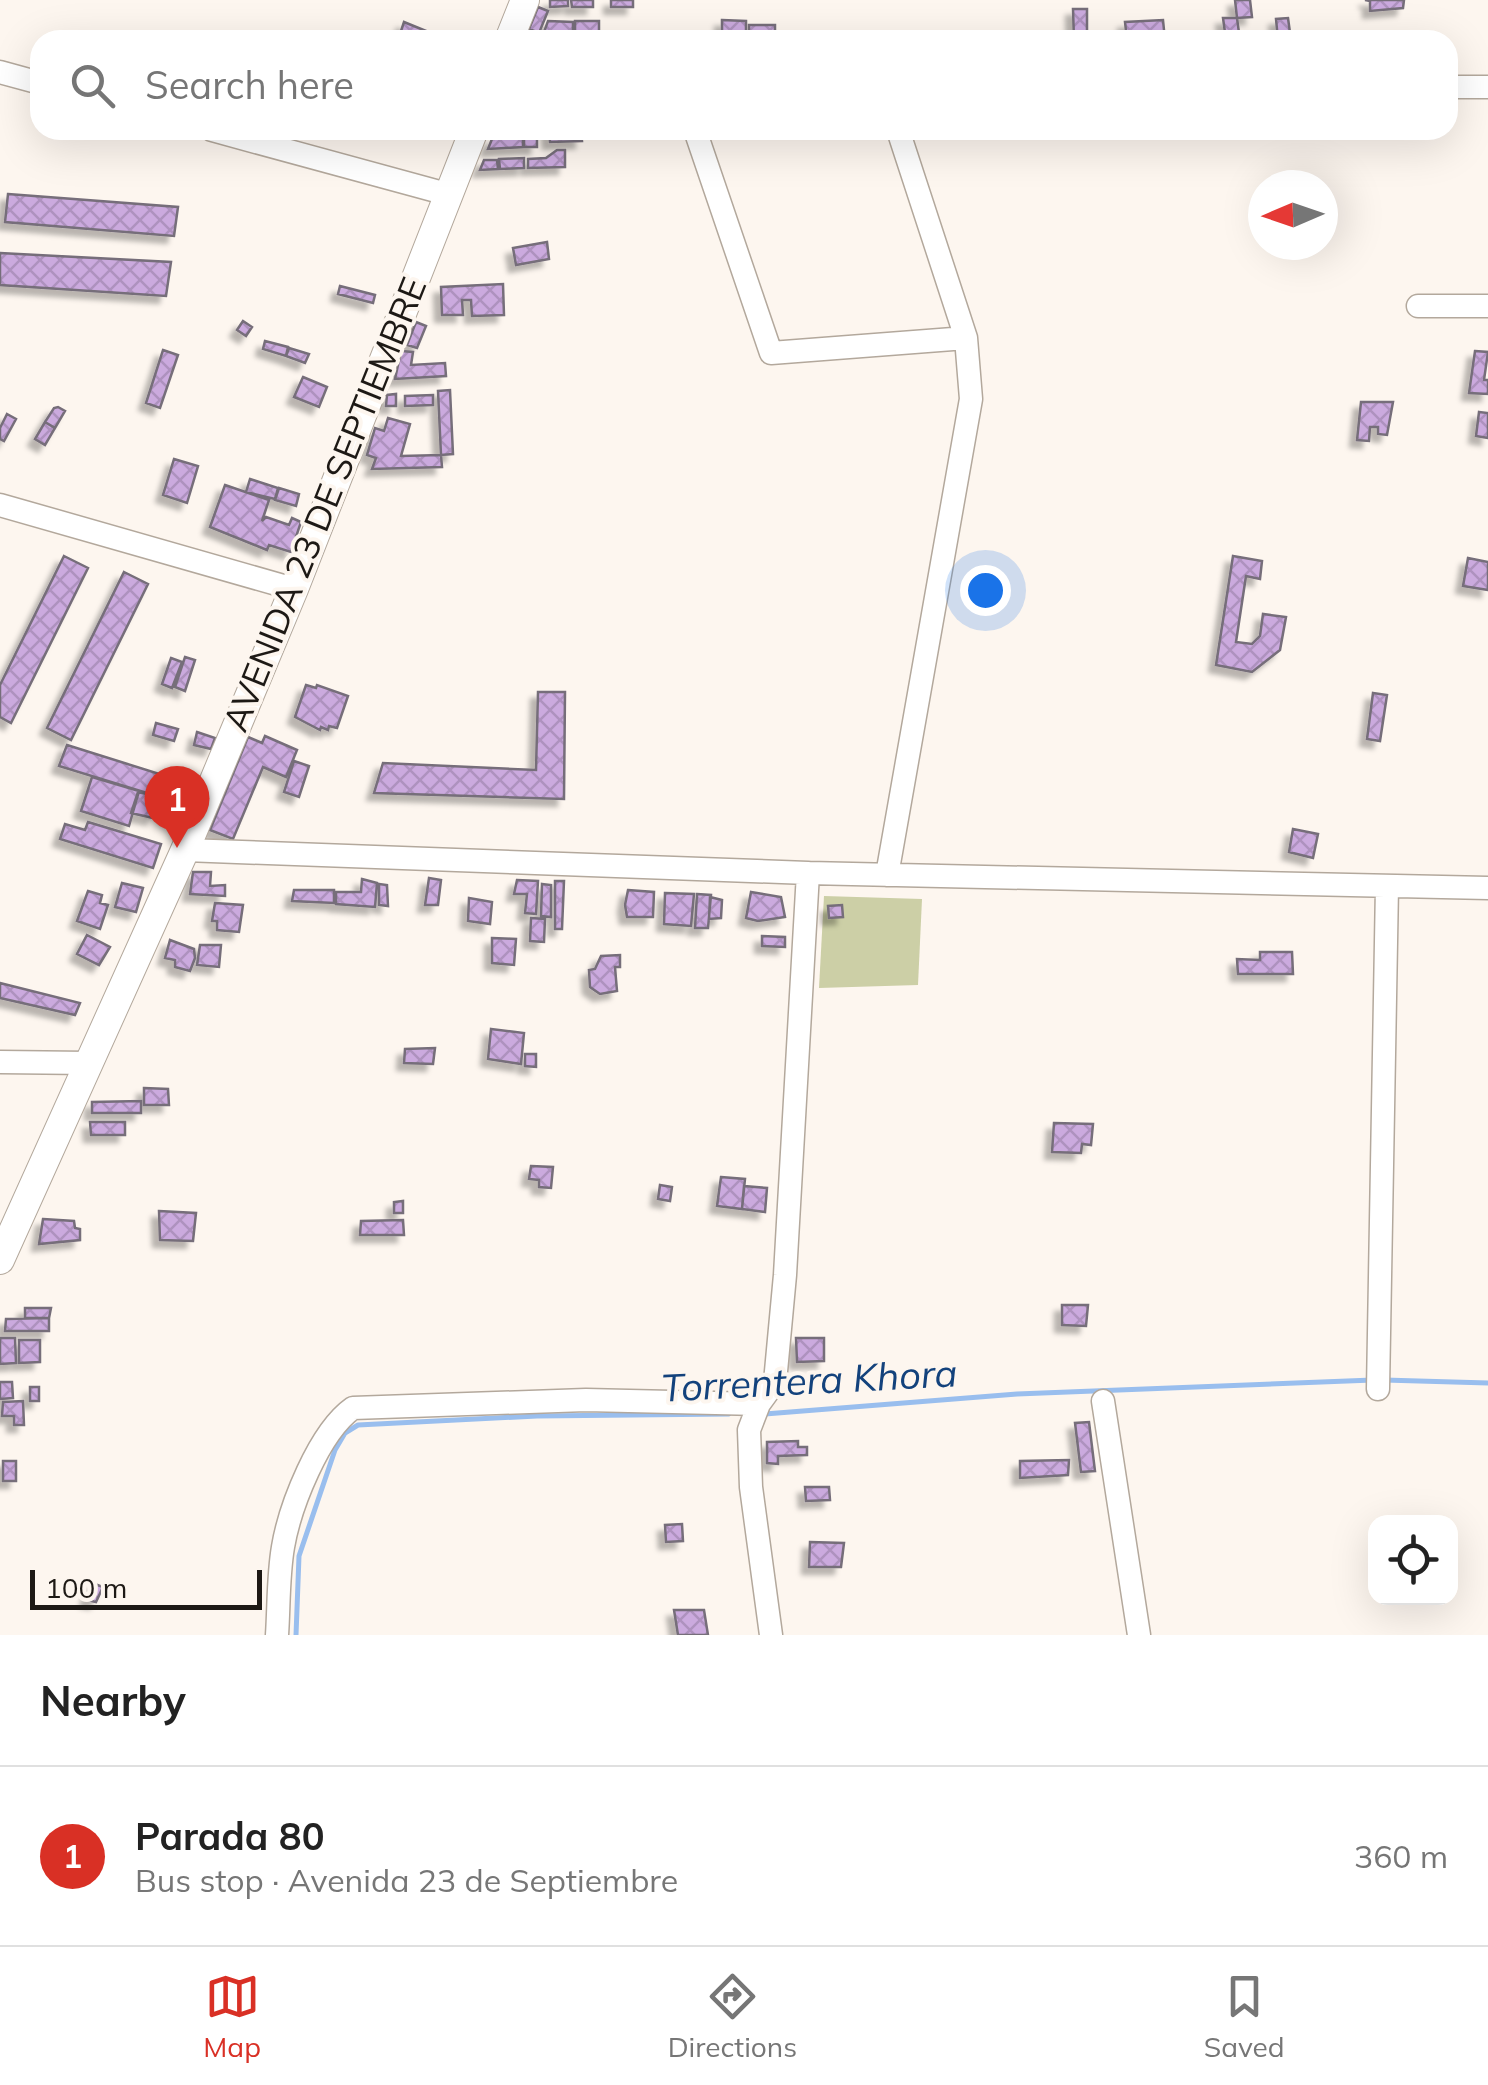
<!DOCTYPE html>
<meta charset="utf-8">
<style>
body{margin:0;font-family:Mulish,sans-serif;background:#f2f2f2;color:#222}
.controls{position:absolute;right:30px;bottom:30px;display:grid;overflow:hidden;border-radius:20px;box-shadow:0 10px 40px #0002}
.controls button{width:90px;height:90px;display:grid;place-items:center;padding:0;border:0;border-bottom:2px solid #e0e0e0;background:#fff;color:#222;font:50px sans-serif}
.compass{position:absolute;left:1248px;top:170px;width:90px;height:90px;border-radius:50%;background:#fff;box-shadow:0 10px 40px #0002;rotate:268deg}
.scale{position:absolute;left:30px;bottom:25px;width:232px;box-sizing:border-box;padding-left:10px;border:5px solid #1d1915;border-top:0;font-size:28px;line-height:35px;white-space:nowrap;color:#1d1915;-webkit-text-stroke:8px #fdf6ef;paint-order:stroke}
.you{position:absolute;left:985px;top:590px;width:35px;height:35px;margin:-25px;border:8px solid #fff;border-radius:50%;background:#1a73e8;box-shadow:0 0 0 15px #1a73e833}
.badge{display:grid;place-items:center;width:65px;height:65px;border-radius:50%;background:#d93025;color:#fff;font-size:32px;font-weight:700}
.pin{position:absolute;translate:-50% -82px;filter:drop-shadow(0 2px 5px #0008)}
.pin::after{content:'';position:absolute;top:52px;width:35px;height:30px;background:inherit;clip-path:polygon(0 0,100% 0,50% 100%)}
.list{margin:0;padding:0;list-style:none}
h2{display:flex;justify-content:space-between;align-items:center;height:130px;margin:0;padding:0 40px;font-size:42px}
h2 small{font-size:32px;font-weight:400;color:#767676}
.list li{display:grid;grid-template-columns:65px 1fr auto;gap:30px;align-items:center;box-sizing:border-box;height:180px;padding:0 40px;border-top:2px solid #e0e0e0}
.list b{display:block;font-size:38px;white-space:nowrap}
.list p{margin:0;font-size:32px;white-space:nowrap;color:#767676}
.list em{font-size:32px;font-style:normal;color:#767676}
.icon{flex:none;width:55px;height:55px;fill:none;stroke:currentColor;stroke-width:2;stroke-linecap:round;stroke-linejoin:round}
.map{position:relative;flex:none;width:1488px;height:1635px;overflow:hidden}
.search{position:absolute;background:#fff;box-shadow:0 10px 40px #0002;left:30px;right:30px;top:30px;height:110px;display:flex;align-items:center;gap:25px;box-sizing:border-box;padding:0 35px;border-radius:30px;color:#767676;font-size:38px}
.sheet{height:310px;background:#fff}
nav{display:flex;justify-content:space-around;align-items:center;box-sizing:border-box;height:140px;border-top:2px solid #e0e0e0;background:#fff;font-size:28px;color:#767676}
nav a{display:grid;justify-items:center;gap:5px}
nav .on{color:#d93025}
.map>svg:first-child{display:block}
</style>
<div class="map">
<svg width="1488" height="1635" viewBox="0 0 1488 1635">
<defs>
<pattern id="building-cross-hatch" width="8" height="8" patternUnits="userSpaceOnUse" patternTransform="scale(2.5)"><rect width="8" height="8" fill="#cbaade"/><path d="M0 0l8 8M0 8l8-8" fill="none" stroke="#ae92be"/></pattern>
<filter id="shadow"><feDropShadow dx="-7" dy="7" stdDeviation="2.5" flood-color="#0004"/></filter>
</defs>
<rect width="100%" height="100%" fill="#fdf6ef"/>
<path fill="#cccfa6" d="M824,896L922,899L918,985L819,988Z"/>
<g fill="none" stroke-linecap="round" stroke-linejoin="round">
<path stroke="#99beee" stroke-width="5" d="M1384,1380L1488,1383
M765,1414L1017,1394L1373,1380
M296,1635L299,1556L335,1450L345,1433L358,1425L537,1416L729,1414"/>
</g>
<path fill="url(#building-cross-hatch)" stroke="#766e7a" stroke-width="2.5" filter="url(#shadow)" d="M550,0H568V6L550,7Z
M571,0H593V7H572Z
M611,0H633V7H611Z
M1235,0H1250L1252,17L1237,18Z
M1365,0H1404L1403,8L1370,11V1Z
M538,7L548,11L539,33L529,29Z
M1073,9H1087V40H1074Z
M1223,18H1237L1240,40H1226Z
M1288,18L1291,40H1278L1276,19Z
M722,20L746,21V40H722Z
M1163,20L1165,40H1127L1125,22Z
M548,21L573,22V33L544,32Z
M575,21H599V34L575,33Z
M404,22L431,33L428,40H398Z
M749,25H775V40H749Z
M561,34L562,40H533V35Z
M549,130L581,131L582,141L550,142Z
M537,136V147H524V137Z
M523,137V147L488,149L492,139Z
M557,150H565V167L528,168V159L546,158Z
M524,158V168L500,169L499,159Z
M484,160H497L498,169L480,170Z
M8,194L178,207L174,236L5,222Z
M547,242L549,259L516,265L513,248Z
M0,253L171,262L166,296L0,285Z
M503,284L504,315L472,316L471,300H462L463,315H442L441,287Z
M340,286L375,295L373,303L338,294Z
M243,321L252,327L246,336L237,330Z
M416,322L426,326L417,348L407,345Z
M265,341L288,347L286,356L263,349Z
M289,348L309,354L305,363L286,356Z
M163,350L178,355L160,408L146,403Z
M401,351L413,352L411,365L445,363L446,376L395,379Z
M1475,351L1488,352L1484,380H1488V394L1469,393Z
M303,377L327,387L319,407L294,397Z
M450,390L453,454L441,455L438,391Z
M396,394V406H386L387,395Z
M433,395V405L405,406V396Z
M1361,402H1393L1387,435L1378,434V427H1370L1369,441L1357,440Z
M58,407L65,411L55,428L45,422L54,408Z
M1479,412L1488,413V438L1476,436Z
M7,414L16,419L4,441L0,439V428Z
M388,418L410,424L401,456L441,455L442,467L372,469L376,458L367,455L375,428L384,431Z
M45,422L55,428L45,445L35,439Z
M174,459L198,466L187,503L163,495Z
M250,479L278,488L275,499L246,492Z
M225,485L269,500L262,521L266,517L289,525L292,518L301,522L291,552L269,545L267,550L210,527Z
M279,488L299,494L296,506L275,500Z
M64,556L88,568L11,723L0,717V685Z
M1233,556L1262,561L1260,579L1246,576L1236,642L1252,644L1260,636L1263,614L1286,617L1280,650L1252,672L1216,665Z
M1468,558L1488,562V590L1463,586Z
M124,572L148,584L71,740L47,728Z
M185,657L195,660L185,691L175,687Z
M171,658L182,662L172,688L162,684Z
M306,685L316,688L317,685L348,696L337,728L329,726L328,730L321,727L320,730L295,717Z
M538,692H565L564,799L374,793L383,763L536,770Z
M1373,693L1387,695L1380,741L1367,739Z
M156,723L178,729L174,741L153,735Z
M197,732L215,738L211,749L194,745Z
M265,736L297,750L286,777L263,767L233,839L210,830L248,737L262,743Z
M67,745L166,776L160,797L59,766Z
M294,761L309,766L299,797L284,792Z
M92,777L139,791L129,826L81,811Z
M138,792L164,798L161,809L156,808L153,818L131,813Z
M88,822L161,844L153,868L60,839L65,824L85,830Z
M1293,829L1318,834L1313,858L1289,852Z
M193,872H211L210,886L225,885V896L190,894Z
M429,878L441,880L438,905H425Z
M362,879L377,883L375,907L336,904V892H361Z
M517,880L538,881L536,914L525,913L527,894H514Z
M555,881H564L562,929H555Z
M122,883L143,888L136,912L115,907Z
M379,884L387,885L388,906L379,905Z
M542,884L551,885V917L541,916Z
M294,890H334V903L292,901Z
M628,890L654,892L653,917H627L625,905Z
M88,891L102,895L100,903L108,905L100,929L77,921Z
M751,892L781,897L785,917L758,921L746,918Z
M665,893L694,894L691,926L664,924Z
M697,894L711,895L708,928H695Z
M710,897L722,900L721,918L709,919Z
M469,898L492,902L490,924L468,921Z
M215,903L243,905L239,932L217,930V921H212Z
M842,905L843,917L829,918L828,906Z
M531,918L545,919L544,942L530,941Z
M87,935L110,947L99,965L77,954Z
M762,936L785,937V947L762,946Z
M492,938L516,939L514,965L492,963Z
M170,940L194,949L195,958L190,971L175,967V960L165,958Z
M200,945H221L219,967L197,965Z
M1260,952H1292L1293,974H1238L1237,959L1260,960Z
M620,955V967H615L617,991L600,994L590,987L589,970L595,969L601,956Z
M0,983L80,1003L75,1015L0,998Z
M491,1029L524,1033L521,1064L488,1059Z
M435,1048L433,1064L404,1063L405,1049Z
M525,1054H536V1067L525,1066Z
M144,1088L168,1089L169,1105H144Z
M141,1101V1113H92V1102Z
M90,1122H125V1135H91Z
M1054,1123L1093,1124L1091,1145L1082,1144L1081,1153L1052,1152Z
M531,1166L553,1167L551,1188L539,1187V1180L529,1179Z
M721,1177L745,1179L742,1209L717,1206Z
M660,1185L672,1187L670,1201L658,1199Z
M744,1186L767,1188L765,1212L742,1209Z
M403,1201V1213H394V1202Z
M159,1211L196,1213L193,1241L160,1240Z
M43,1219L74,1221L75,1228L80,1229V1240L39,1244Z
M403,1220L404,1235H360L361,1221Z
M1062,1305H1088L1086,1326L1062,1325Z
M25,1308H51L49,1318H25Z
M49,1318V1331H5L6,1319Z
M0,1338H15L16,1363L0,1364Z
M796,1338H824V1361L797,1362Z
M19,1340H40V1362L19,1363Z
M0,1382H12L13,1398L0,1399Z
M30,1387H39V1401H30Z
M23,1401L24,1425H14V1416H2L3,1402Z
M1089,1422L1095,1471L1081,1472L1075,1423Z
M798,1441V1447H807V1455L778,1456V1464L767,1463V1442Z
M1069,1460L1068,1475L1020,1478V1461Z
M3,1461H16V1481H3Z
M805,1487H829L830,1500L806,1501Z
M682,1524L683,1541L666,1542L665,1525Z
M810,1542L844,1543L841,1567H809Z
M92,1583L103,1587L96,1602L87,1600Z
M674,1610H704L708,1635H678Z"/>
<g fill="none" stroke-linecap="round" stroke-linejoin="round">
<g stroke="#b3a89c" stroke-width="25">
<path id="minor" d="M0,72L40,83
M1448,87H1488
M212,130L447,194
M695,130L771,353L966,338
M1418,306H1488
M0,505L294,589
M185,850L808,873L1488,888
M887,875L971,399L966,338L898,130
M0,1062L89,1063
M1378,1389L1387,886
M1103,1401L1139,1635
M277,1635C279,1606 278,1576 283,1547C290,1506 319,1432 353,1408L586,1400L759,1404
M771,1635L751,1487L749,1430L759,1404L775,1382L785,1275L808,873"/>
</g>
<g stroke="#b3a89c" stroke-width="30">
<path id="major" d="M509,40L525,0
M0,1260L185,850L294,589L474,130"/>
</g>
<use href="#minor" stroke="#fff" stroke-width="22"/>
<use href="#major" stroke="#fff" stroke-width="28"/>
</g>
<g text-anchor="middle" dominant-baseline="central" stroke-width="8" stroke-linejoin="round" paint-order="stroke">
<g font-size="35" fill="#1d1915" stroke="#fdf6ef">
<text transform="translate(324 504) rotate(-68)">AVENIDA 23 DE SEPTIEMBRE</text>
</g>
<g font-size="38" font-style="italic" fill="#13427c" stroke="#fdf6ef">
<text transform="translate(809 1380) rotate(-3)">Torrentera Khora</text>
</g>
</g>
</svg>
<div class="controls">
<button><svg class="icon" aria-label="locate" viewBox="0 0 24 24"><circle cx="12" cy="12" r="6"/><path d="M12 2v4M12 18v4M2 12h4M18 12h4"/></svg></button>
</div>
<svg class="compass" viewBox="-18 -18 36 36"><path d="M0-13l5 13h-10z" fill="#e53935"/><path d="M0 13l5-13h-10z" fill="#767676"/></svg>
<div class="scale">100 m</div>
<div class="you"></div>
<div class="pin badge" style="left:177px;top:848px">1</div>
<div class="search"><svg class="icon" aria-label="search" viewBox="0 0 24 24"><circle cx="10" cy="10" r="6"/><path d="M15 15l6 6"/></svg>Search here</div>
</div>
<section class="sheet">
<h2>Nearby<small></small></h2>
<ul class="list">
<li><span class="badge">1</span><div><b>Parada 80</b><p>Bus stop · Avenida 23 de Septiembre</p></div><em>360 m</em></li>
</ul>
</section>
<nav>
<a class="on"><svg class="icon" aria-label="map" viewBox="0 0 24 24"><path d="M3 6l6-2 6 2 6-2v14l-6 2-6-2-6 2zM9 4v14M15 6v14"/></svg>Map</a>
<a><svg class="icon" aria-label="directions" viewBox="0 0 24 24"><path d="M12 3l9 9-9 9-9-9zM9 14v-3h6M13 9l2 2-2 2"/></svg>Directions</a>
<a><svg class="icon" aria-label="saved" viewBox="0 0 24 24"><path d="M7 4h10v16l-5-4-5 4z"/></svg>Saved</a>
</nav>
